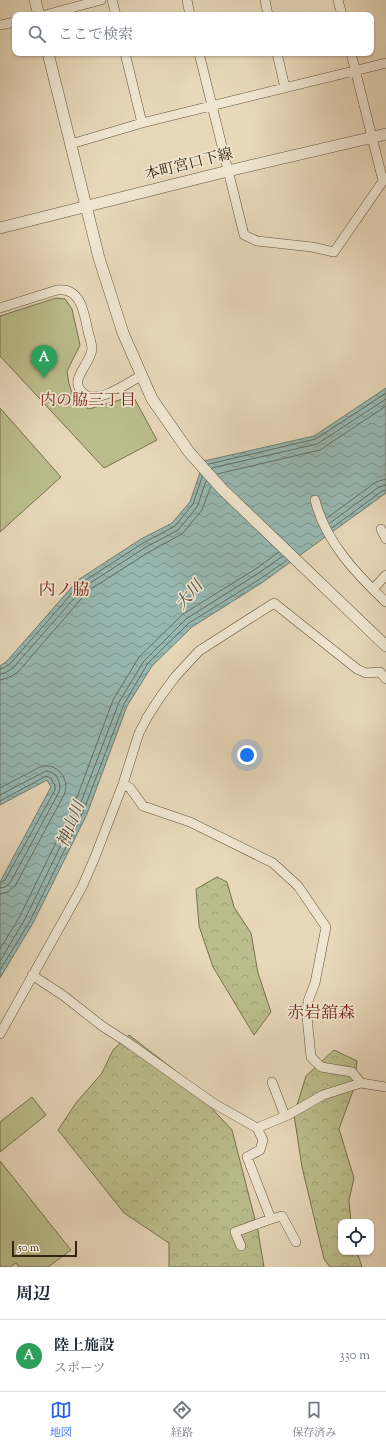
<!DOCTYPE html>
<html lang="ja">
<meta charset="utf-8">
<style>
body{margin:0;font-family:"Sorts Mill Goudy","Noto Serif JP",serif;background:#f6f6f7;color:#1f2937}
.controls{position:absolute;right:12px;bottom:12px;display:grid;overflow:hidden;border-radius:8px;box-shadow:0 1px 3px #0004}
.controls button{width:36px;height:36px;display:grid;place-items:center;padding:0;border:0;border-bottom:1px solid #e0e1e3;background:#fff;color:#1f2937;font:20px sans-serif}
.scale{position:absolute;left:12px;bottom:10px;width:65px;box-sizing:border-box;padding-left:4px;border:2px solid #342410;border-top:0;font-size:11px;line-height:14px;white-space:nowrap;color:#342410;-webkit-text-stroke:3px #efe6d2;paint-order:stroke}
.you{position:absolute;left:247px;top:755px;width:14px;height:14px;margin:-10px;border:3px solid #fff;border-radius:50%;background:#1a73e8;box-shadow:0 0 0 6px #1a73e833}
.badge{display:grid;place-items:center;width:26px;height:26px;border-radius:50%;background:#2563eb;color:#fff;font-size:13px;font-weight:700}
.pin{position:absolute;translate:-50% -33px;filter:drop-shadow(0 1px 2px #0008)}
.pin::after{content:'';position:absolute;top:21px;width:14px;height:12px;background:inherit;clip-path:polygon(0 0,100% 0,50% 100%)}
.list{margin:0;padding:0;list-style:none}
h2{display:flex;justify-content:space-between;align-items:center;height:52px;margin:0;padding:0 16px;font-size:17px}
h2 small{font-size:13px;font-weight:400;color:#747a83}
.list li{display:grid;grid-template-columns:26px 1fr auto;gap:12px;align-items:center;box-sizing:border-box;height:72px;padding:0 16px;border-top:1px solid #e0e1e3}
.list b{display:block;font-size:15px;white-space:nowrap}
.list p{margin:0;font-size:13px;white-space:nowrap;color:#747a83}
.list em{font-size:13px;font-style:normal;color:#747a83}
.icon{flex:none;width:22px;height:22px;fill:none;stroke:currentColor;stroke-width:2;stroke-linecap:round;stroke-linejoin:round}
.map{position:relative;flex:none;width:386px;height:1267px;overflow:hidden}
.search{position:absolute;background:#fff;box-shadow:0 1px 3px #0004;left:12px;right:12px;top:12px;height:44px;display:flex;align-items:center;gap:10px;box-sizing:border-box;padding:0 14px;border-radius:8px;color:#747a83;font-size:15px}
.sheet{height:124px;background:#fff}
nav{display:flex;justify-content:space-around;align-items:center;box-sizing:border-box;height:56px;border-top:1px solid #e0e1e3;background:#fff;font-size:11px;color:#747a83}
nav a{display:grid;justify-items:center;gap:2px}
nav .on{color:#2563eb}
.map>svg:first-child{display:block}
</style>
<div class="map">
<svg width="386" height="1267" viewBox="0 0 386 1267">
<defs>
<pattern id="forest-crowns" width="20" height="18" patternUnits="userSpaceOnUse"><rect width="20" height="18" fill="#bbbd8c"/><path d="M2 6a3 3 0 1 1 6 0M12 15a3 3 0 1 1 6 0" fill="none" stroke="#a1a278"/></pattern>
<pattern id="water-waves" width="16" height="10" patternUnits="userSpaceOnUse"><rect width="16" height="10" fill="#97b9b3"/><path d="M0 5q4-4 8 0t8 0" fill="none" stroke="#7c9690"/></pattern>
</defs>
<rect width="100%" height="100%" fill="#e7d8ba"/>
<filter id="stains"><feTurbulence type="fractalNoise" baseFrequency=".005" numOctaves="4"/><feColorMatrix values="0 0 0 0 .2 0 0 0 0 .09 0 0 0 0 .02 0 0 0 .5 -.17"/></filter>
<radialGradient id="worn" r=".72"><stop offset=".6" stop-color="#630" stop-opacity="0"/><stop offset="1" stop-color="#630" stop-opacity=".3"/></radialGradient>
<path fill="#bbbd8c" stroke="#78704e" d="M56,298L65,299L72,309L80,345L67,371L69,384L73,396L82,405L89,409L133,396L157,440L104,468L0,356V316Z
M0,408L61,477L0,532Z
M32,1097L46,1115L0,1152V1122Z
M0,1161L71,1250L48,1267H19L16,1263L10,1267H0Z"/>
<path fill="url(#forest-crowns)" stroke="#78704e" d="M217,877L227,882L234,907L251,933L258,973L271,1012L254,1035L213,967L199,926L196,889Z
M129,1035L181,1075L232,1130L258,1231L264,1267H169V1243L124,1213L58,1130L76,1103L102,1073L113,1050Z
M334,1050L357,1061L354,1088L339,1129L354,1178L349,1200L351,1222H341V1252H357L362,1267H330L324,1259L302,1167L294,1115L306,1076Z"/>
<path fill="url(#water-waves)" stroke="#6f7d72" d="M386,388V493L263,582L192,627L152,666L127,706L87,814L33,923L0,978V882L51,787L47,780L0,805V666L7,661L78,580L141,539L172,523L190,502L204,461L314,436Z"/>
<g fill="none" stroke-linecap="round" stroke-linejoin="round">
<path stroke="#666e62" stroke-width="1" d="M209,464L316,439L386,393
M212,468L317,444L386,399
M217,474L320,450L386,406
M327,518L376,482L386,479
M330,523L379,487L386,485
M332,528L382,491L386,490
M0,669L3,668L10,664L81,583L143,543L175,526L193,504L202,477
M0,674L5,673L13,668L84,587L146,547L178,530L197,507L206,481
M0,680L8,678L18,672L88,591L149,552L182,534L202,510L211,486
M0,788L40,767C57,761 71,780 64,795L15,886L8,892L0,894
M0,795L46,771C56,771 62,783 59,792L10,883L5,887L0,888
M0,801L46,776L51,778L55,786V790L5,880L0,883
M0,949L20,916L73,808L113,700L139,657L183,614L254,570L279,552
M0,961L25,919L78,810L119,702L144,661L186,619L257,574L283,556
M0,970L30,921L83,812L124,704L148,663L189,623L260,579L287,560"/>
<g stroke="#61513a" stroke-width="10">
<path id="minor" d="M112,0L116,15
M187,0L190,15
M265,0L268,15
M338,0L342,15
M45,15L101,0
M0,25L15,22
M125,53L142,123
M199,53L244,235L257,241L312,247L334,252L383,181L351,53
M277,53L285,88
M71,144L142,123L386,63
M0,308L57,290C81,287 84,313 88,331C89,336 92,344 92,349C91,359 80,371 78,380C77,384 79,389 82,392C95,407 128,383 142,375
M315,500C325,541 356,574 386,602
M381,529L386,539
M373,589L386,575
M146,719L161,696L175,677L199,651L274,603L357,669L366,673L380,672L386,679
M123,784L130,788L143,806L190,822L273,863L298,886L326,927L315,983L308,1001L307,1017L311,1057L321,1067L352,1072L361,1083L386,1087
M32,975L64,996L102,1026L127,1042L213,1103L257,1128
M0,1034L82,887L95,857L123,784L139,733L147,718
M272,1082L285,1116
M271,1219L282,1216L296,1242
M241,1246L235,1232L271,1219L247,1157L260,1150L263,1140L257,1128L288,1115L323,1095L361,1083"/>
</g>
<g stroke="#61513a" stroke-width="12">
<path id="tertiary" d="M35,0L39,15
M48,53L99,258L123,333L152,399L189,452L222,489L386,646
M0,228L228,171L386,134"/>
</g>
<use href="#minor" stroke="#efe6d2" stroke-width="9"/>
<use href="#tertiary" stroke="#efe6d2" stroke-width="11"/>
</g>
<g text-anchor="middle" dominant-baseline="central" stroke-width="3.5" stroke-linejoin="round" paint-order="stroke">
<g font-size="15" fill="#342410" stroke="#efe6d2">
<text transform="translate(189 165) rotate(-14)">本町宮口下線</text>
</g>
<g font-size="16" fill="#7a1f14" stroke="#efe6d2">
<text x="88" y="401">内の脇三丁目</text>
</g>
<g font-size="16" font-style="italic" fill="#4d4939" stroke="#efe6d2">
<text transform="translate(190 596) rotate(-49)">大川</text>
<text transform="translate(72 825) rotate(-68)">神山川</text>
</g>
<g font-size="17" fill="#7a1f14" stroke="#efe6d2">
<text x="64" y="591">内ノ脇</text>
<text x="321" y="1014">赤岩舘森</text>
</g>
</g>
<rect width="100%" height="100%" filter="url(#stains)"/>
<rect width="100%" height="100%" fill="url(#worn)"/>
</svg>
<div class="controls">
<button><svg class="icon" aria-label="locate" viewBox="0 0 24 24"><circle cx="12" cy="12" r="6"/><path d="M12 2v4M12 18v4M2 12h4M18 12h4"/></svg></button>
</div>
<div class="scale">50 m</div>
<div class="you"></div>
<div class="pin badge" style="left:44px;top:378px;background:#2e9e5b">A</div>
<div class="search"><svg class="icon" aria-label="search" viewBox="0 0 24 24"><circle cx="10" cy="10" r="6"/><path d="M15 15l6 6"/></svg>ここで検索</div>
</div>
<section class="sheet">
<h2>周辺<small></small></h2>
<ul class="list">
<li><span class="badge" style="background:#2e9e5b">A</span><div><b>陸上施設</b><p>スポーツ</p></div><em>330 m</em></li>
</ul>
</section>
<nav>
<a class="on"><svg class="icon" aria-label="map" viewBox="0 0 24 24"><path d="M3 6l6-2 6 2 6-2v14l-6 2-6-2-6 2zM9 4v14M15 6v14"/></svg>地図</a>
<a><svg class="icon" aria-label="directions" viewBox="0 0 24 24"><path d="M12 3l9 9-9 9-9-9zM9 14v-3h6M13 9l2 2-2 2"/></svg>経路</a>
<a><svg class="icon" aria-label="saved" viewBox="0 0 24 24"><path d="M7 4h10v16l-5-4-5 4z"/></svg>保存済み</a>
</nav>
